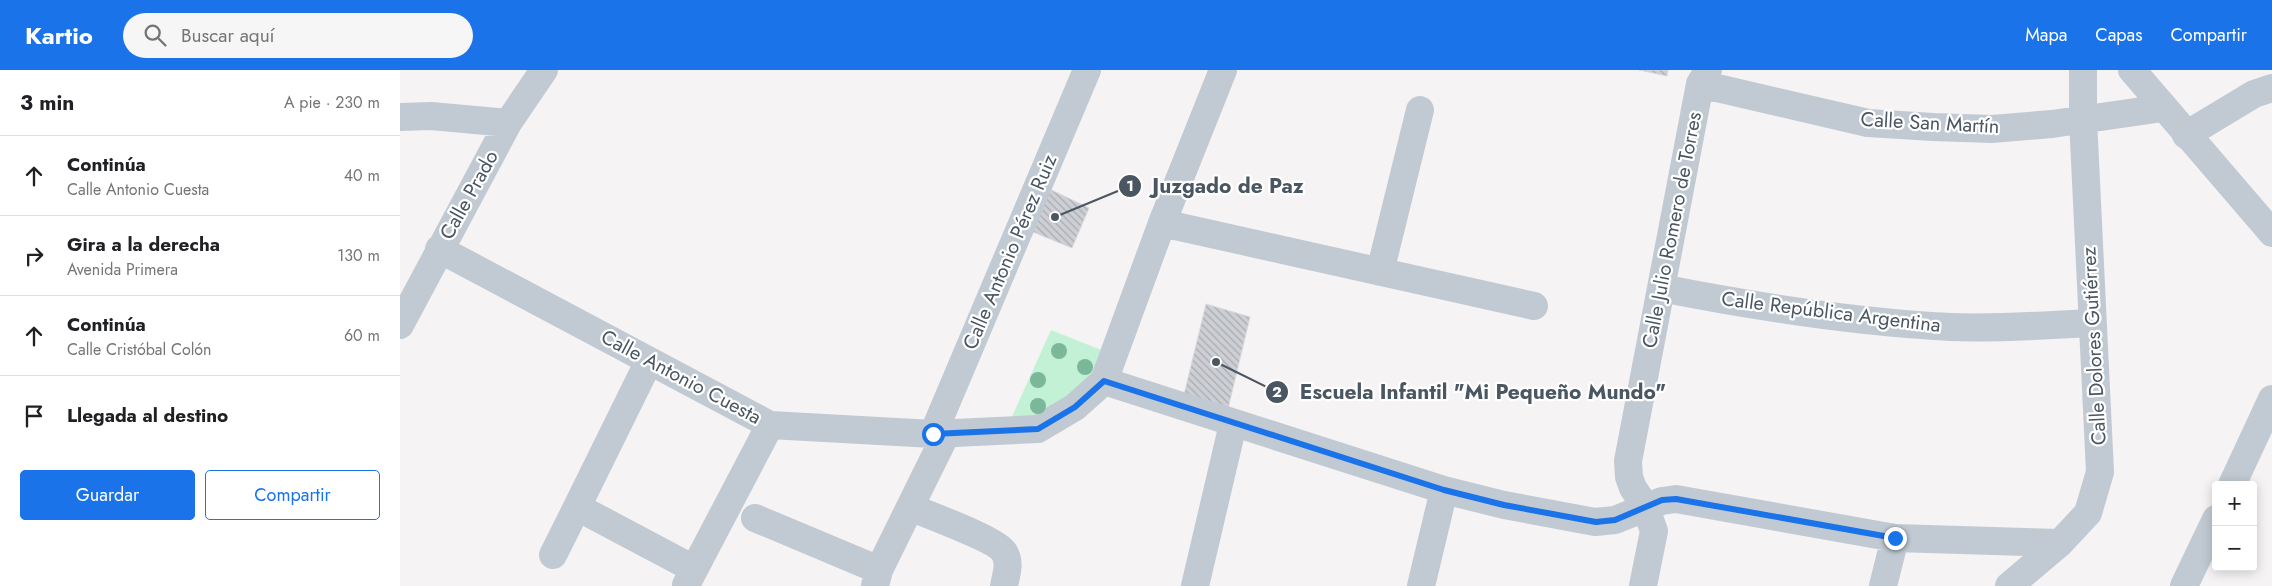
<!DOCTYPE html>
<html lang="es">
<meta charset="utf-8">
<style>
body{margin:0;font-family:Jost,sans-serif;background:#f6f6f6;color:#202124}
.controls{position:absolute;right:15px;bottom:15px;display:grid;overflow:hidden;border-radius:5px;box-shadow:0 2px 12px #0003}
.controls button{width:45px;height:45px;display:grid;place-items:center;padding:0;border:0;border-bottom:1px solid #e0e0e0;background:#fff;color:#202124;font:25px sans-serif}
.stop{position:absolute;width:15px;height:15px;margin:-11px;border:4px solid #1a73e8;border-radius:50%;background:#fff}
.stop.end{background:#1a73e8;border-color:#fff;box-shadow:0 1px 5px #0008}
.list{margin:0;padding:0;list-style:none}
h2{display:flex;justify-content:space-between;align-items:center;height:65px;margin:0;padding:0 20px;font-size:21px}
h2 small{font-size:16px;font-weight:400;color:#757577}
.list li{display:grid;grid-template-columns:32px 1fr auto;gap:15px;align-items:center;box-sizing:border-box;height:80px;padding:0 20px;border-top:1px solid #e0e0e0}
.list b{display:block;font-size:19px;white-space:nowrap}
.list p{margin:0;font-size:16px;white-space:nowrap;color:#757577}
.list em{font-size:16px;font-style:normal;color:#757577}
.actions{display:flex;gap:10px;padding:15px 20px}
.actions a{flex:1;padding:11px 0;border:1px solid #1a73e8;border-radius:5px;text-align:center;font-size:18px;color:#1a73e8}
.actions .main{background:#1a73e8;color:#fff}
.icon{flex:none;width:28px;height:28px;fill:none;stroke:currentColor;stroke-width:2;stroke-linecap:round;stroke-linejoin:round}
.map{position:relative;flex:none;width:1872px;height:516px;overflow:hidden}
header{display:flex;align-items:center;gap:30px;box-sizing:border-box;height:70px;padding:0 25px;background:#1a73e8;color:#fff}
header strong{font-size:24px}
nav{display:flex;gap:28px;margin-inline-start:auto;font-size:18px}
.search{width:350px;height:45px;background:#f6f6f6;display:flex;align-items:center;gap:12px;box-sizing:border-box;padding:0 18px;border-radius:28px;color:#757577;font-size:19px}
main{display:flex}
aside{flex:1;background:#fff}
.map>svg:first-child{display:block}
</style>
<header>
<strong>Kartio</strong>
<div class="search"><svg class="icon" aria-label="search" viewBox="0 0 24 24"><circle cx="10" cy="10" r="6"/><path d="M15 15l6 6"/></svg>Buscar aquí</div>
<nav><a>Mapa</a><a>Capas</a><a>Compartir</a></nav>
</header>
<main>
<aside>
<h2>3 min<small>A pie · 230 m</small></h2>
<ul class="list">
<li><svg class="icon" aria-label="ahead" viewBox="0 0 24 24"><path d="M12 20V5M6 11l6-6 6 6"/></svg><div><b>Continúa</b><p>Calle Antonio Cuesta</p></div><em>40 m</em></li>
<li><svg class="icon" aria-label="right" viewBox="0 0 24 24"><path d="M7 20v-9h11M14 6l5 5-5 5"/></svg><div><b>Gira a la derecha</b><p>Avenida Primera</p></div><em>130 m</em></li>
<li><svg class="icon" aria-label="ahead" viewBox="0 0 24 24"><path d="M12 20V5M6 11l6-6 6 6"/></svg><div><b>Continúa</b><p>Calle Cristóbal Colón</p></div><em>60 m</em></li>
<li><svg class="icon" aria-label="arrive" viewBox="0 0 24 24"><path d="M6 21V4h12l-3 4 3 4H6"/></svg><div><b>Llegada al destino</b></div></li>
</ul>
<div class="actions"><a class="main">Guardar</a><a>Compartir</a></div>
</aside>
<div class="map">
<svg width="1872" height="516" viewBox="0 0 1872 516">
<defs>
<pattern id="building-back-hatch" width="6" height="6" patternUnits="userSpaceOnUse" patternTransform="scale(1.25)"><rect width="6" height="6" fill="#cdcfd5"/><path d="M-1 5l2 2M0 0l6 6M5-1l2 2" fill="none" stroke="#a8abb0"/></pattern>
</defs>
<rect width="100%" height="100%" fill="#f5f3f3"/>
<path fill="#c3f1d5" d="M651,260L714,285L704,311L606,360Z"/>
<path fill="url(#building-back-hatch)" stroke="#d7d9de" d="M1239,0H1268L1267,6Z
M639,114L689,138L672,178L621,157Z
M806,234L850,247L825,351L781,337Z"/>
<g fill="none" stroke-linecap="round" stroke-linejoin="round">
<path stroke="#c1cad2" stroke-width="28" d="M1300,14L1468,53L1533,57L1592,59L1652,54L1763,38
M0,47L31,46L108,53
M1786,65L1854,24L1872,18
M762,153L1134,236
M39,179L370,355L533,364L638,359L675,337L704,311L762,153L823,0
M980,202L1020,40
M1261,218C1357,237 1453,252 1551,257C1598,259 1645,255 1692,253
M0,255L108,53L144,0
M249,291L177,437L294,499
M704,311L1044,420L1104,435L1195,452L1215,450L1262,431L1276,429L1495,468L1660,473
M533,364L687,0
M1832,415L1872,329
M510,437C528,445 596,469 604,482C611,493 606,505 604,516
M355,448L479,500
M153,485L177,437
M286,515L370,355
M475,516L479,500L546,364
M795,516L833,354
M1021,516L1044,420
M1243,516L1254,461L1245,436L1233,418L1229,407L1228,391L1300,14L1308,0
M1483,516L1495,468
M1609,516L1660,473L1688,443L1700,402L1683,49V0
M1784,516L1816,449"/>
<path stroke="#c1cad2" stroke-width="28" d="M1732,0L1872,163"/>
</g>
<g fill="#7bb799">
<circle cx="659" cy="281" r="8"/>
<circle cx="685" cy="297" r="8"/>
<circle cx="638" cy="310" r="8"/>
<circle cx="638" cy="336" r="8"/>
</g>
<g fill="none" stroke-linecap="round" stroke-linejoin="round">
<path stroke="#1a73e8" stroke-width="6" d="M533,364L638,359L675,337L704,311L1044,420L1104,435L1196,452L1215,450L1262,430L1276,429L1495,468"/>
</g>
<g text-anchor="middle" dominant-baseline="central" stroke-width="4.5" stroke-linejoin="round" paint-order="stroke">
<g font-size="20" fill="#4a5661" stroke="#fff">
<text transform="translate(1530 53) rotate(3)">Calle San Martín</text>
<text transform="translate(69 125) rotate(-61)">Calle Prado</text>
<text transform="translate(1272 160) rotate(-79)">Calle Julio Romero de Torres</text>
<text transform="translate(610 182) rotate(-67)">Calle Antonio Pérez Ruiz</text>
<text transform="translate(1431 242) rotate(7)">Calle República Argentina</text>
<text transform="translate(1694 276) rotate(-93)">Calle Dolores Gutiérrez</text>
<text transform="translate(281 307) rotate(28)">Calle Antonio Cuesta</text>
</g>
</g>
<path fill="none" stroke="#4a5661" stroke-width="2" d="M655 147L730 116M816 292L877 322"/>
<g fill="#4a5661" stroke="#fff" stroke-width="2">
<circle cx="655" cy="147" r="5"/>
<circle cx="816" cy="292" r="5"/>
<circle cx="730" cy="116" r="12"/>
<circle cx="877" cy="322" r="12"/>
</g>
<g font-size="15" text-anchor="middle" font-weight="bold" fill="#fff">
<text x="730" y="121">1</text>
<text x="877" y="327">2</text>
</g>
<g font-size="21" text-anchor="middle" font-weight="bold" fill="#4a5661" stroke="#fff" stroke-width="4.5" stroke-linejoin="round" paint-order="stroke">
<text x="828" y="123">Juzgado de Paz</text>
<text x="1083" y="329">Escuela Infantil "Mi Pequeño Mundo"</text>
</g>
</svg>
<div class="controls">
<button>+</button>
<button>−</button>
</div>
<div class="stop" style="left:533px;top:364px"></div>
<div class="stop end" style="left:1495px;top:468px"></div>
</div>
</main>
